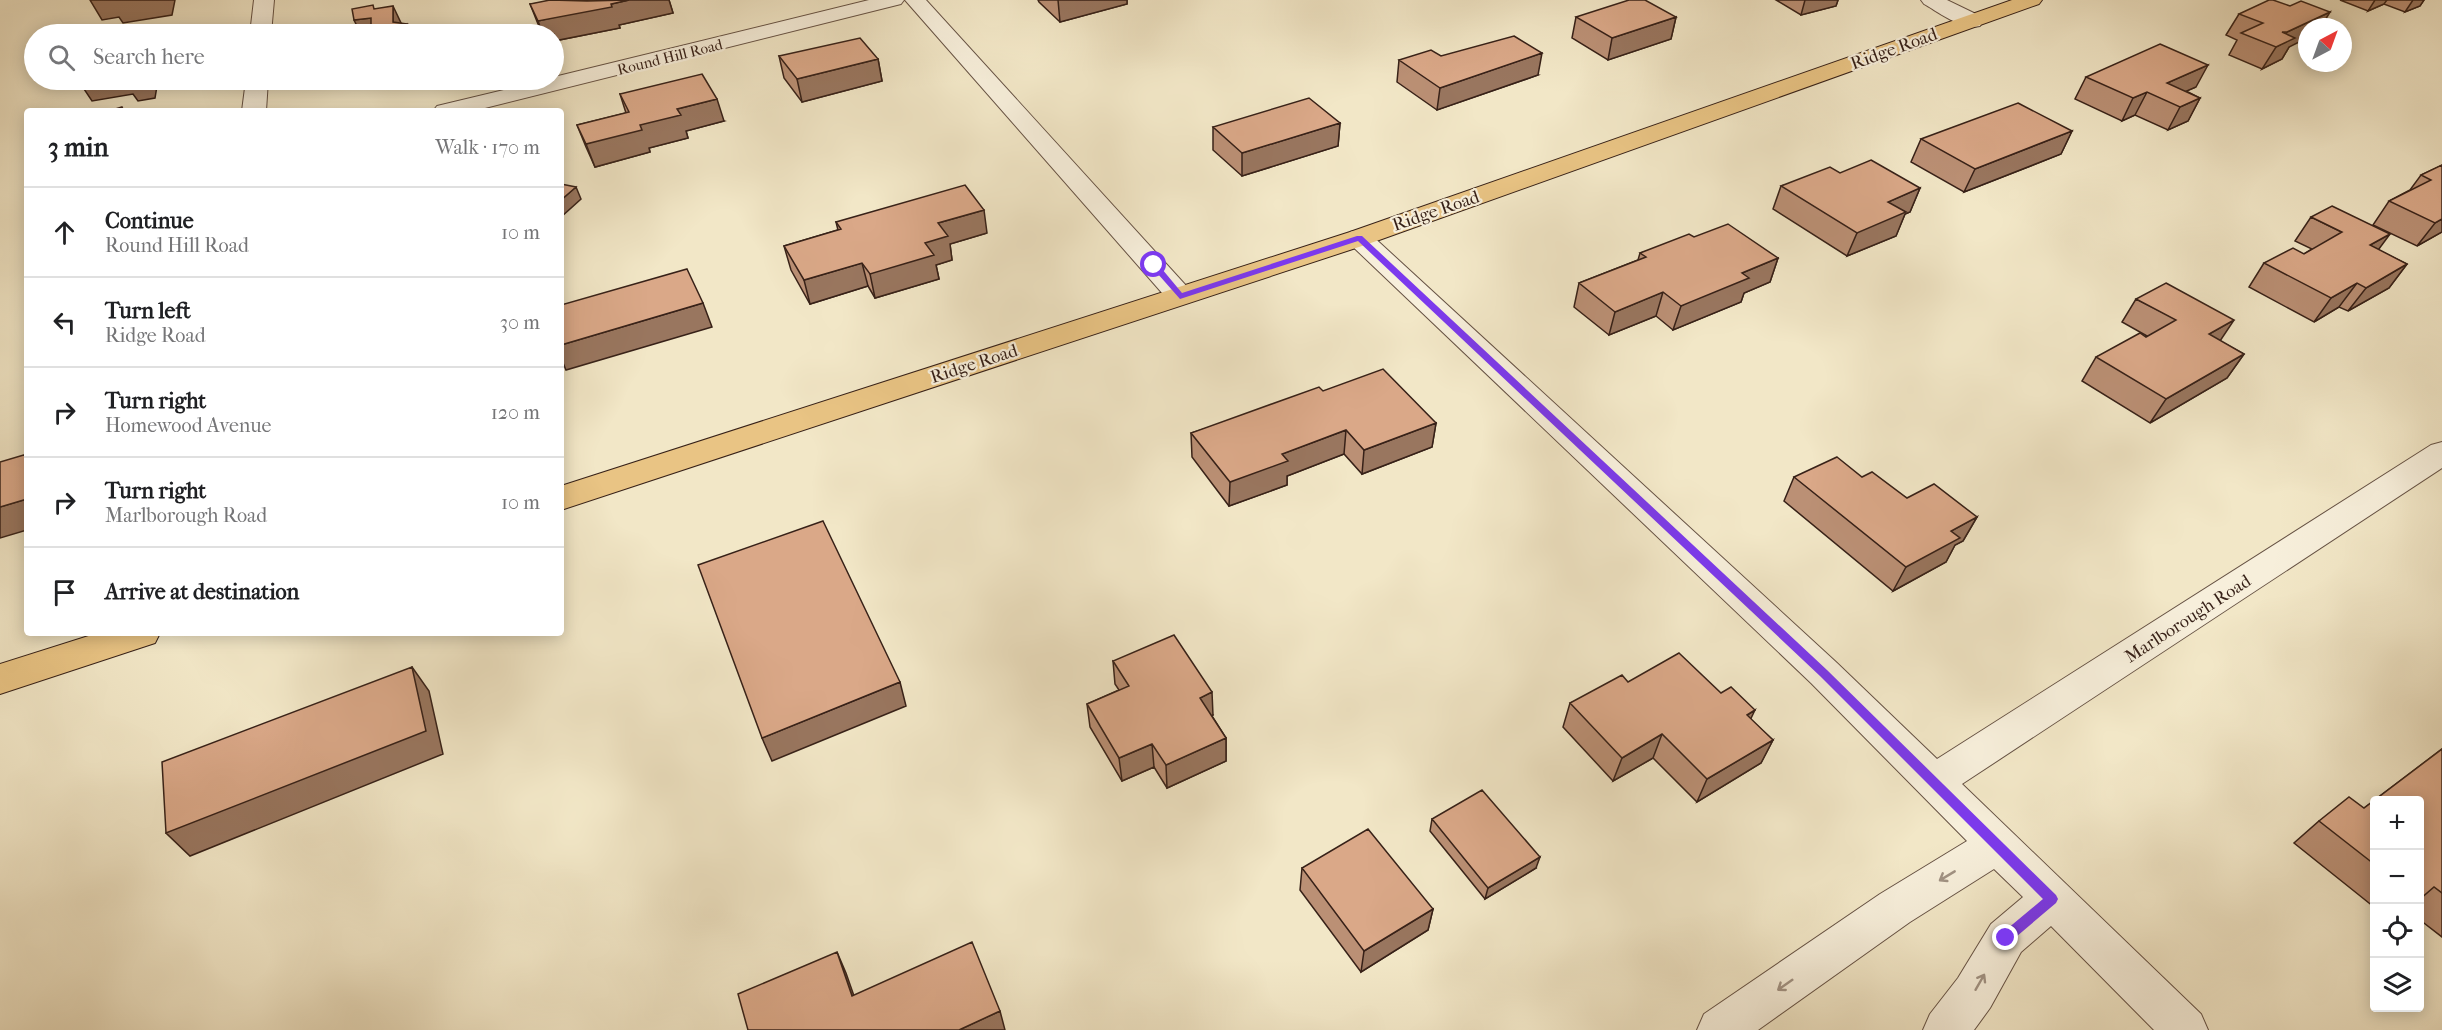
<!DOCTYPE html>
<meta charset="utf-8">
<style>
body{margin:0;font-family:"IM FELL French Canon",serif;background:#f6f6f6;color:#202124}
.controls{position:absolute;right:18px;bottom:18px;display:grid;overflow:hidden;border-radius:6px;box-shadow:0 3px 15px #0003}
.controls button{width:54px;height:54px;display:grid;place-items:center;padding:0;border:0;border-bottom:2px solid #e0e0e0;background:#fff;color:#202124;font:30px sans-serif}
.compass{position:absolute;left:2298px;top:18px;width:54px;height:54px;border-radius:50%;background:#fff;box-shadow:0 3px 15px #0003;rotate:41deg}
.stop{position:absolute;width:18px;height:18px;margin:-14px;border:4px solid #7c3aed;border-radius:50%;background:#fff}
.stop.end{background:#7c3aed;border-color:#fff;box-shadow:0 2px 6px #0008}
.list{margin:0;padding:0;list-style:none}
h2{display:flex;justify-content:space-between;align-items:center;height:78px;margin:0;padding:0 24px;font-size:26px}
h2 small{font-size:20px;font-weight:400;color:#757577}
.list li{display:grid;grid-template-columns:39px 1fr auto;gap:18px;align-items:center;box-sizing:border-box;height:90px;padding:0 24px;border-top:2px solid #e0e0e0}
.list b{display:block;font-size:22px;white-space:nowrap}
.list p{margin:0;font-size:20px;white-space:nowrap;color:#757577}
.list em{font-size:20px;font-style:normal;color:#757577}
.icon{flex:none;width:33px;height:33px;fill:none;stroke:currentColor;stroke-width:2;stroke-linecap:round;stroke-linejoin:round}
.map{position:relative;flex:none;width:2442px;height:1030px;overflow:hidden}
.search{position:absolute;background:#fff;box-shadow:0 3px 15px #0003;left:24px;top:24px;width:540px;height:66px;display:flex;align-items:center;gap:15px;box-sizing:border-box;padding:0 21px;border-radius:33px;color:#757577;font-size:22px}
.panel{position:absolute;background:#fff;box-shadow:0 3px 15px #0003;left:24px;top:108px;width:540px;height:528px;border-radius:6px}
.map>svg:first-child{display:block}
</style>
<div class="map">
<svg width="2442" height="1030" viewBox="0 0 2442 1030">
<rect width="100%" height="100%" fill="#f2e7c7"/>
<filter id="stains"><feTurbulence type="fractalNoise" baseFrequency=".00333" numOctaves="4"/><feColorMatrix values="0 0 0 0 .2 0 0 0 0 .09 0 0 0 0 .02 0 0 0 .5 -.17"/></filter>
<radialGradient id="worn" r=".72"><stop offset=".6" stop-color="#630" stop-opacity="0"/><stop offset="1" stop-color="#630" stop-opacity=".3"/></radialGradient>
<g fill="none" stroke-linecap="round" stroke-linejoin="round">
<g stroke="#665244" stroke-width="2">
<path id="minor" d="M254,0H274L271,34H250Z
M869,0H904L901,4L473,111H433L437,106L545,80H554V77Z
M905,0H926L1190,290L1194,296L1190,302L1180,304L1170,302Z
M1921,0H1947L1980,16L1983,21L1980,26C1961,30 1940,13 1924,4Z
M246,80H268L266,111H242Z
M1359,230L1368,232L1837,663L1937,759L2431,445L2442,442V468L1962,784L2201,1014L2208,1030H2154L2051,926L2021,952L1990,1008L1974,1030H1923L1930,1014L1958,978L1991,924L2023,897L1994,869L1910,922L1758,1030H1697L1704,1014L1880,894L1967,841L1811,683L1350,244L1346,238L1350,232Z"/>
</g>
<g stroke="#372118" stroke-width="2">
<path id="major" d="M2012,0H2042L2039,4L1368,244L561,510V486L1350,232Z
M98,633H160L155,643L0,694V664Z"/>
</g>
<use href="#minor" fill="#f7efdb" fill-rule="evenodd"/>
<use href="#major" fill="#e9c484" fill-rule="evenodd"/>
</g>
<path fill="#bb9075" stroke="#372118" stroke-width="1.5" d="M591,0H669L673,13L619,25L620,28L554,41V34H542L530,4Z
M1038,0H1127V4L1060,22L1039,2Z
M1776,0H1838L1836,6L1801,15Z
M2340,0H2424L2420,6L2405,12L2384,4L2368,11Z
M2290,6L2289,47L2282,59L2262,69L2229,55L2237,40L2226,35L2239,14Z
M1576,17H1676L1671,39L1608,60L1572,38Z
M779,56L878,59L882,81L802,102L784,78Z
M1441,56L1538,75L1437,110L1397,82L1399,60Z
M2086,77L2196,87L2186,91L2200,98L2188,121L2168,130L2135,115L2122,121L2075,99Z
M620,94L724,121L686,131L688,138L649,148L650,152L595,167L586,147L577,125L626,113Z
M1340,123L1338,146L1242,176L1213,150V127Z
M2072,131L2061,154L1964,192L1911,162L1921,139Z
M2442,165V232L2417,246L2373,225L2389,201L2410,190L2421,175Z
M1840,173L1920,188L1910,212L1905,214L1896,236L1847,256L1773,209L1781,186Z
M2311,217L2378,250L2407,264L2389,288L2348,311L2339,307L2314,322L2249,287L2264,263L2304,254L2312,249L2295,241Z
M836,222L987,233L950,244L952,260L936,265L939,279L875,298L868,286L810,304L791,270L784,246L838,230Z
M1694,237L1778,258L1770,282L1744,293L1741,302L1673,330L1656,316L1609,335L1574,307L1579,283L1638,260L1640,253Z
M2136,299L2220,341L2244,354L2227,378L2150,423L2082,381L2096,357L2147,336L2122,322Z
M1323,391L1436,423L1432,447L1362,474L1344,454L1287,476V485L1229,506L1192,457L1191,433Z
M1794,477H1862L1907,498L1977,517L1963,541L1955,545L1946,562L1893,591L1784,501Z
M1113,661L1213,715L1212,716L1226,738V761L1167,788L1154,767L1122,781L1090,727L1087,704L1119,690L1115,684Z
M1628,682L1721,693L1773,740L1761,763L1697,802L1653,758L1613,781L1563,727L1570,703Z
M2442,749V937L2420,920V801H2374V907L2294,843L2319,821L2364,808Z
M1432,819L1536,868L1485,899L1430,831Z
M1302,868L1433,909L1428,930L1361,972L1300,890Z"/>
<path fill="#99765f" stroke="#372118" stroke-width="1.5" d="M90,0H175L172,15L123,23L119,17L102,20Z
M629,0H669L673,13L619,25L620,28L554,41V34H543L538,21Z
M1058,0H1127V4L1060,22Z
M1805,0H1838L1836,6L1801,15Z
M2375,0H2387L2384,4L2368,11Z
M2413,0H2424L2420,6L2405,12Z
M393,6L403,27L407,24L411,34H399L393,22Z
M2330,12L2321,27H2307V38L2289,47L2282,59L2262,69L2276,47L2280,45L2287,32Z
M1676,17L1671,39L1608,60L1612,38Z
M371,18L378,34H361L354,20Z
M1542,53L1538,75L1437,110L1440,88Z
M878,59L882,81L802,102L797,79Z
M2208,65L2196,87L2166,100L2167,83Z
M78,80H153L157,86L155,98L138,101L133,94L92,101Z
M2147,92L2135,115L2122,121L2133,98Z
M2200,98L2188,121L2168,130L2180,107Z
M717,99L724,121L686,131L688,138L649,148L650,152L595,167L586,144L640,125L677,109Z
M1340,123L1338,146L1242,176V153Z
M2072,131L2061,154L1964,192L1975,169Z
M576,187L581,199L561,217V200Z
M1920,188L1910,212L1905,214L1896,236L1847,256L1857,233L1888,202Z
M984,210L987,233L950,244L952,260L936,265L939,279L875,298L870,274L925,243L938,223Z
M2442,219V232L2417,246L2435,223Z
M2390,234L2373,257L2370,245Z
M1778,258L1770,282L1744,293L1741,302L1673,330L1681,306L1742,273Z
M862,263L868,286L810,304L804,280Z
M2407,264L2389,288L2348,311L2366,288Z
M2357,283L2339,307L2314,322L2331,298Z
M1663,292L1656,316L1609,335L1615,312Z
M703,303L712,327L566,370L561,358V345Z
M2234,320L2218,344L2209,334Z
M2244,354L2227,378L2150,423L2166,399Z
M1436,423L1432,447L1362,474L1364,450Z
M1346,430L1344,454L1287,476V485L1229,506L1230,482L1282,454Z
M27,499V530L0,538V507Z
M1977,517L1963,541L1955,545L1946,562L1893,591L1906,567L1951,531Z
M412,667L429,691L443,754L190,856L166,833Z
M900,682L906,706L772,761L762,738Z
M1212,692L1213,715L1200,721V698Z
M1755,710L1744,733L1747,715Z
M1662,734L1653,758L1613,781L1622,758Z
M1226,738V761L1167,788L1166,765Z
M1773,740L1761,763L1697,802L1707,779Z
M1152,744L1154,767L1122,781L1119,758Z
M1540,857L1536,868L1485,899L1488,888Z
M1433,909L1428,930L1361,972L1364,951Z
M837,952L846,973L861,1016L852,996Z
M1000,1011L1005,1030H959Z"/>
<path fill="#daa888" stroke="#372118" stroke-width="1.5" d="M550,0L587,1L629,0L611,4L612,7L538,21L530,4Z
M1629,0H1645L1676,17L1612,38L1576,17Z
M2269,0H2273L2290,6L2301,1L2330,12L2287,32H2282L2295,38L2276,47L2241,33L2263,23L2239,14Z
M373,5L374,9L393,6V22L407,24L398,31L419,33L426,29L433,31L428,34H355L366,27H371V18L354,20L352,9Z
M1514,36L1542,53L1440,88L1399,60L1431,50L1441,56Z
M860,38L878,59L797,79L779,56Z
M2160,44L2208,65L2167,83L2200,98L2180,107L2147,92L2133,98L2086,77Z
M702,74L717,99L677,109L681,115L640,125L642,130L586,144L577,125L629,112L620,94Z
M1309,98L1340,123L1242,153L1213,127Z
M2018,103L2072,131L1975,169L1921,139Z
M122,107L124,111H109Z
M1871,160L1920,188L1888,202L1906,212L1857,233L1781,186L1830,167L1840,173Z
M2442,165V219L2435,223L2389,201L2431,180L2421,175Z
M561,184L576,187L561,200Z
M965,185L984,210L938,223L948,236L925,243L934,255L870,274L862,263L804,280L784,246L841,229L836,222Z
M2332,206L2390,234L2370,245L2407,264L2366,288L2357,283L2331,298L2264,263L2293,248L2304,254L2342,232L2311,217Z
M1728,224L1778,258L1742,273L1749,278L1681,306L1663,292L1615,312L1579,283L1646,257L1640,253L1689,234L1694,237Z
M687,269L703,303L561,345V305Z
M2166,283L2234,320L2209,334L2244,354L2166,399L2096,357L2140,333L2146,337L2176,320L2136,299Z
M1383,369L1436,423L1364,450L1346,430L1282,454L1288,461L1230,482L1191,433L1319,387L1323,391Z
M27,454V499L0,507V462Z
M1837,457L1862,477L1872,472L1907,498L1934,484L1977,517L1951,531L1960,538L1906,567L1794,477Z
M823,521L900,682L762,738L698,565Z
M1174,635L1212,692L1200,698L1226,738L1166,765L1152,744L1119,758L1087,704L1129,686L1113,661Z
M1679,653L1721,693L1731,687L1755,710L1747,715L1773,740L1707,779L1662,734L1622,758L1570,703L1622,675L1628,682Z
M412,667L426,731L166,833L162,762Z
M2442,749V893L2434,887L2420,899V801H2374V864L2319,821L2349,797L2364,808Z
M1482,790L1540,857L1488,888L1432,819Z
M1368,829L1433,909L1364,951L1302,868Z
M972,942L1000,1011L959,1030H748L738,994L837,952L852,996Z"/>
<defs><path id="oneway-shaft" d="M-6 0H5M1.5-3L5.5 0L1.5 3" fill="none" stroke-width="1.6" stroke-linecap="round" stroke-linejoin="round" transform="scale(1.5)"/></defs>
<g stroke="#a19283">
<use href="#oneway-shaft" transform="translate(1947 876) rotate(149)"/>
<use href="#oneway-shaft" transform="translate(1980 982) rotate(-60)"/>
<use href="#oneway-shaft" transform="translate(1785 985) rotate(145)"/>
</g>
<path fill="#7c3aed" d="M1357,236H1362L1827,670L2056,895L2058,899L2056,903L2010,942H2001L1999,938L2001,934L2043,899L1820,676L1358,241L1180,299L1150,265L1157,263L1182,293Z"/>
<g text-anchor="middle" dominant-baseline="central" stroke-width="4.5" stroke-linejoin="round" paint-order="stroke">
<g font-size="15" fill="#372118" stroke="#f7efdb">
<text transform="translate(670 57) rotate(-14)">Round Hill Road</text>
</g>
<g font-size="18" fill="#372118" stroke="#f7efdb">
<text transform="translate(1894 49) rotate(-20)">Ridge Road</text>
<text transform="translate(1436 211) rotate(-19)">Ridge Road</text>
<text transform="translate(974 364) rotate(-18)">Ridge Road</text>
<text transform="translate(2188 619) rotate(-33)">Marlborough Road</text>
</g>
</g>
<rect width="100%" height="100%" filter="url(#stains)"/>
<rect width="100%" height="100%" fill="url(#worn)"/>
</svg>
<div class="controls">
<button>+</button>
<button>−</button>
<button><svg class="icon" aria-label="locate" viewBox="0 0 24 24"><circle cx="12" cy="12" r="6"/><path d="M12 2v4M12 18v4M2 12h4M18 12h4"/></svg></button>
<button><svg class="icon" aria-label="layers" viewBox="0 0 24 24"><path d="M12 4l9 5-9 5-9-5zM3 14l9 5 9-5"/></svg></button>
</div>
<svg class="compass" viewBox="-18 -18 36 36"><path d="M0-13l5 13h-10z" fill="#e53935"/><path d="M0 13l5-13h-10z" fill="#757577"/></svg>
<div class="stop" style="left:1154px;top:265px"></div>
<div class="stop end" style="left:2006px;top:938px"></div>
<div class="search"><svg class="icon" aria-label="search" viewBox="0 0 24 24"><circle cx="10" cy="10" r="6"/><path d="M15 15l6 6"/></svg>Search here</div>
<section class="panel">
<h2>3 min<small>Walk · 170 m</small></h2>
<ul class="list">
<li><svg class="icon" aria-label="ahead" viewBox="0 0 24 24"><path d="M12 20V5M6 11l6-6 6 6"/></svg><div><b>Continue</b><p>Round Hill Road</p></div><em>10 m</em></li>
<li><svg class="icon" aria-label="left" viewBox="0 0 24 24"><path d="M17 20v-9H6M10 6l-5 5 5 5"/></svg><div><b>Turn left</b><p>Ridge Road</p></div><em>30 m</em></li>
<li><svg class="icon" aria-label="right" viewBox="0 0 24 24"><path d="M7 20v-9h11M14 6l5 5-5 5"/></svg><div><b>Turn right</b><p>Homewood Avenue</p></div><em>120 m</em></li>
<li><svg class="icon" aria-label="right" viewBox="0 0 24 24"><path d="M7 20v-9h11M14 6l5 5-5 5"/></svg><div><b>Turn right</b><p>Marlborough Road</p></div><em>10 m</em></li>
<li><svg class="icon" aria-label="arrive" viewBox="0 0 24 24"><path d="M6 21V4h12l-3 4 3 4H6"/></svg><div><b>Arrive at destination</b></div></li>
</ul>
</section>
</div>
